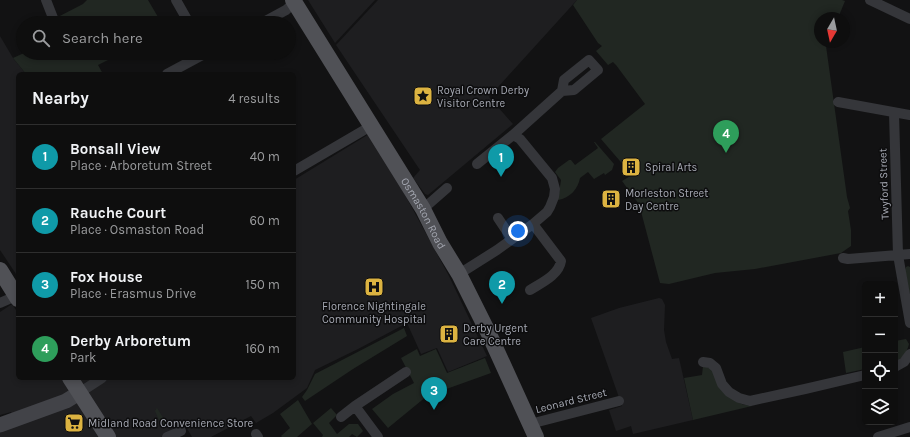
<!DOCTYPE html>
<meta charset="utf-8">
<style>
body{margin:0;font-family:Karla,sans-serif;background:#171717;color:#f1f3f6}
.controls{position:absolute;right:12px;bottom:12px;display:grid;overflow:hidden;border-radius:6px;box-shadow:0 2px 6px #0003}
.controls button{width:36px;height:36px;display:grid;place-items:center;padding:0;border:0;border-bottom:1px solid #2e2e2e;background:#0e0e0e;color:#f1f3f6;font:20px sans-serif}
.compass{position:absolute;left:814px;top:12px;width:36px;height:36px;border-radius:50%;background:#0e0e0e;box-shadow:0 2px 6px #0003;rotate:189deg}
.you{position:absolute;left:518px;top:231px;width:14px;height:14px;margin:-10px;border:3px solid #fff;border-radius:50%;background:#1a73e8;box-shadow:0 0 0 6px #1a73e833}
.badge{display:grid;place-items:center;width:26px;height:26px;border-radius:50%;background:#dcb341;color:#fff;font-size:13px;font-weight:700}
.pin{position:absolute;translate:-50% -33px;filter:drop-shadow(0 1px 2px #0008)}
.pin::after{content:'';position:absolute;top:21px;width:14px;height:12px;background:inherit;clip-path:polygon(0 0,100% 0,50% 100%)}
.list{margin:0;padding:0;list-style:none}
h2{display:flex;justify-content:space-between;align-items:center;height:52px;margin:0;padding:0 16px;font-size:17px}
h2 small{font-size:13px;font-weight:400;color:#9b9c9e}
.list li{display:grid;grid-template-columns:26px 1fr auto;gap:12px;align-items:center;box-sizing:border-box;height:64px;padding:0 16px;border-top:1px solid #2e2e2e}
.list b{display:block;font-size:15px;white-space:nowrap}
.list p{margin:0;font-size:13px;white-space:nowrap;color:#9b9c9e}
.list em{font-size:13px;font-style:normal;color:#9b9c9e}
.icon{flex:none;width:22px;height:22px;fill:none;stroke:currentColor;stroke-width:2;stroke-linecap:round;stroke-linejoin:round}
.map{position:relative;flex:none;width:910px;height:437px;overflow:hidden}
.search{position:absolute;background:#0e0e0e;box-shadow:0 2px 6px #0003;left:16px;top:16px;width:280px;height:44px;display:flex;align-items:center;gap:10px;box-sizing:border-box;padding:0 14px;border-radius:22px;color:#9b9c9e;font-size:15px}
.panel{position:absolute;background:#0e0e0e;box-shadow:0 2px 6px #0003;left:16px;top:72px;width:280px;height:308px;border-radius:6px}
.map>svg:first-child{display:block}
</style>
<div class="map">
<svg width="910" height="437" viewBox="0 0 910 437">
<rect width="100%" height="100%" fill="#121213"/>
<path fill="#1e1e20" d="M308,0H375L335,43Z
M378,0H577L489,97L513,124L428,195L425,194L413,178L420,170L336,45Z
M0,36L13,58L26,74H18V277L0,250Z
M369,134L398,182L449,276L487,356L448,372L437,348L421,354L407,323L358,349L315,370L307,388L273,413L256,423L251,416L211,437H192L185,425L161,437H0V427L14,420L11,412L0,415V312L12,304L18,313V378H294V180Z
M659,298L662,299L665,305L664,330L666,342L672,359L679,358L693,420L633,434L631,426L616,431L609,410L622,406L591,318L619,308Z"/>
<path fill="#212722" d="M87,0H148L158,17L147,23H56L54,19L83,4Z
M577,0H842L845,1L838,18H820V42H827L826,46L847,197L850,208L848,211L851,230V246L841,253L755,269L715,273L669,284L660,283L639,204L622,181L632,175L601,139L645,104L616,65L613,62L608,65L596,51L602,46L598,43L573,5Z
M24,53H109L112,59H110L98,65L103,74H26L13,58Z
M594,142H595L614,164L612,170L605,175L604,173L594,179L588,172L580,178C578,189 570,198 558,200L561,180L555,172L558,168L569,160H571L575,165L598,148Z
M908,266L910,267V297L905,270L906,267Z
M404,328L407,336L353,369L305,401L302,397L307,390L315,374Z
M906,339L909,344C907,352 903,358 895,362V341Z
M865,347V369L846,373L843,352Z
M417,349L420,356L436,349L447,373L485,358L491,373L427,396L388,428L372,409L393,394L414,383L401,358Z
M703,366C718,367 723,392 734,400C739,404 746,405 752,406L693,420L684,378L702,375Z
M298,400L312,424L297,437H282L281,436L290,428L280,414Z
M157,408L167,424L162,427L155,411Z
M331,408L337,415L329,423L337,434L349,424H358L363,431L357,437L352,434L349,437H322L323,435L313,423Z"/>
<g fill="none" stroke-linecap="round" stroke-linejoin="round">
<path stroke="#35363a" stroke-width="10" d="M46,0L55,23
M176,0L189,23
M870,0L910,19
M262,23L286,10L297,0
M589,60L598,70L574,90L562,91L564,80Z
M167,74L206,53
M838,102L910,115
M894,113L898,255L910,323
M477,164L513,135L562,91
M294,171L371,126
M423,209L447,188
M498,218L512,239
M843,258L848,259L910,254
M459,274L497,250L533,224L547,212L550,207L554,197L555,189L552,178L520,139L513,135
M530,290C541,283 559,275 561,261L533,224
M0,303L16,296
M703,362L710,363L716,368L722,384L729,392L739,398L750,401L805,389L865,375
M895,367L904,362L910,354
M79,393L102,378
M341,417L355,406
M530,424L619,401
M256,434L258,437
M167,437L181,431
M378,437L355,406L406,372
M878,437L910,427"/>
<path stroke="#424348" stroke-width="15" d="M0,425L66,401L79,393"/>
<g stroke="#505156" stroke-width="16">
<path id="s1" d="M293,0L423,209L440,243L459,274L489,334L536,437"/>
<path d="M0,270L18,299"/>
<path d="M70,378L108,437"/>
</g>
</g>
<defs>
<g id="sight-square" transform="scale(1)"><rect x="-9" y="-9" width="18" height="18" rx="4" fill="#dcb341" stroke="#0d0d0e"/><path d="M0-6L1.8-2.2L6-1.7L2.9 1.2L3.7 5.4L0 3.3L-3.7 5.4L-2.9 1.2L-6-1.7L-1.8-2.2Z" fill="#111"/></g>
<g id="building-square" transform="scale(1)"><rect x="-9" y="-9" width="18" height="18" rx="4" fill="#dcb341" stroke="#0d0d0e"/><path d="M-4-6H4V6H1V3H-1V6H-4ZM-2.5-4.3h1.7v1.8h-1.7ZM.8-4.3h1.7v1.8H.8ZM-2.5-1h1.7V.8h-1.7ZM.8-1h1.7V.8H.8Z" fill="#111"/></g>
<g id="hospital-square" transform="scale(1)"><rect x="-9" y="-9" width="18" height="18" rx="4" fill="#dcb341" stroke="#0d0d0e"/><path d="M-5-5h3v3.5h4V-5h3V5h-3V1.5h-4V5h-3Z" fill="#111"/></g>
<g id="supermarket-square" transform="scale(1)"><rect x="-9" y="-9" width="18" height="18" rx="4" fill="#dcb341" stroke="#0d0d0e"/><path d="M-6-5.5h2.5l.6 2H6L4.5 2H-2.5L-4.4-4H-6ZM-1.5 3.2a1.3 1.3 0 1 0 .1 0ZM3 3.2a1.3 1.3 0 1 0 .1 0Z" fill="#111"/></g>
</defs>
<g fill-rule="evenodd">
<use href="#sight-square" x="423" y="96"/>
<use href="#building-square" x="631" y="167"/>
<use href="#building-square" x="611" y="199"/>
<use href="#hospital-square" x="374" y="287"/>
<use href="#building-square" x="449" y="334"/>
<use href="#supermarket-square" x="74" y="423"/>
</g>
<g text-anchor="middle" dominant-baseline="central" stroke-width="3" stroke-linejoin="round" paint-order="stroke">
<g font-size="11" fill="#a5a8b2" stroke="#0d0d0e" text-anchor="start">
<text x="437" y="90">Royal Crown Derby<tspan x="437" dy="13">Visitor Centre</tspan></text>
<text x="645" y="167">Spiral Arts</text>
<text x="625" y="193">Morleston Street<tspan x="625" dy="13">Day Centre</tspan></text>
<text x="374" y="306" text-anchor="middle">Florence Nightingale<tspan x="374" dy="13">Community Hospital</tspan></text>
<text x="463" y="328">Derby Urgent<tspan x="463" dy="13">Care Centre</tspan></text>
<text x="88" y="423">Midland Road Convenience Store</text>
</g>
<g font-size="11" fill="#a5a8b2" stroke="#0d0d0e">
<text transform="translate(884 184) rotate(-92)">Twyford Street</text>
<text stroke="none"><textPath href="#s1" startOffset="250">Osmaston Road</textPath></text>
<text transform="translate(571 401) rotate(-14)">Leonard Street</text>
</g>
</g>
</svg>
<div class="controls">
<button>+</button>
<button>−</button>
<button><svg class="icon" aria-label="locate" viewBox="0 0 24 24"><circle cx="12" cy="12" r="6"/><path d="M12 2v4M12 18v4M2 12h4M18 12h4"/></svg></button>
<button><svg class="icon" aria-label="layers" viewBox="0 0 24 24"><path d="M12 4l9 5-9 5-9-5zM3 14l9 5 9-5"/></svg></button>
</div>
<svg class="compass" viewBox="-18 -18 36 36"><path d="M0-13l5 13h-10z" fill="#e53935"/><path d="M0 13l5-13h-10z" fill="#9b9c9e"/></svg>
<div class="you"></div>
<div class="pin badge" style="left:501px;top:177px;background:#0f9aa8">1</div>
<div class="pin badge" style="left:502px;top:304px;background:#0f9aa8">2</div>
<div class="pin badge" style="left:434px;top:410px;background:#0f9aa8">3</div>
<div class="pin badge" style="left:726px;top:153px;background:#2e9e5b">4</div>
<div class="search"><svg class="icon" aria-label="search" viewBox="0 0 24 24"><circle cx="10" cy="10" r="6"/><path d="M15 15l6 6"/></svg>Search here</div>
<section class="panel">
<h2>Nearby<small>4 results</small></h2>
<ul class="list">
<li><span class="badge" style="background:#0f9aa8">1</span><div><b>Bonsall View</b><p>Place · Arboretum Street</p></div><em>40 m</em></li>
<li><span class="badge" style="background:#0f9aa8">2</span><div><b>Rauche Court</b><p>Place · Osmaston Road</p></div><em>60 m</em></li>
<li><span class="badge" style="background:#0f9aa8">3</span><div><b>Fox House</b><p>Place · Erasmus Drive</p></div><em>150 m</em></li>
<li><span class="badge" style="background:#2e9e5b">4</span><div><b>Derby Arboretum</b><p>Park</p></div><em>160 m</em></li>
</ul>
</section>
</div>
